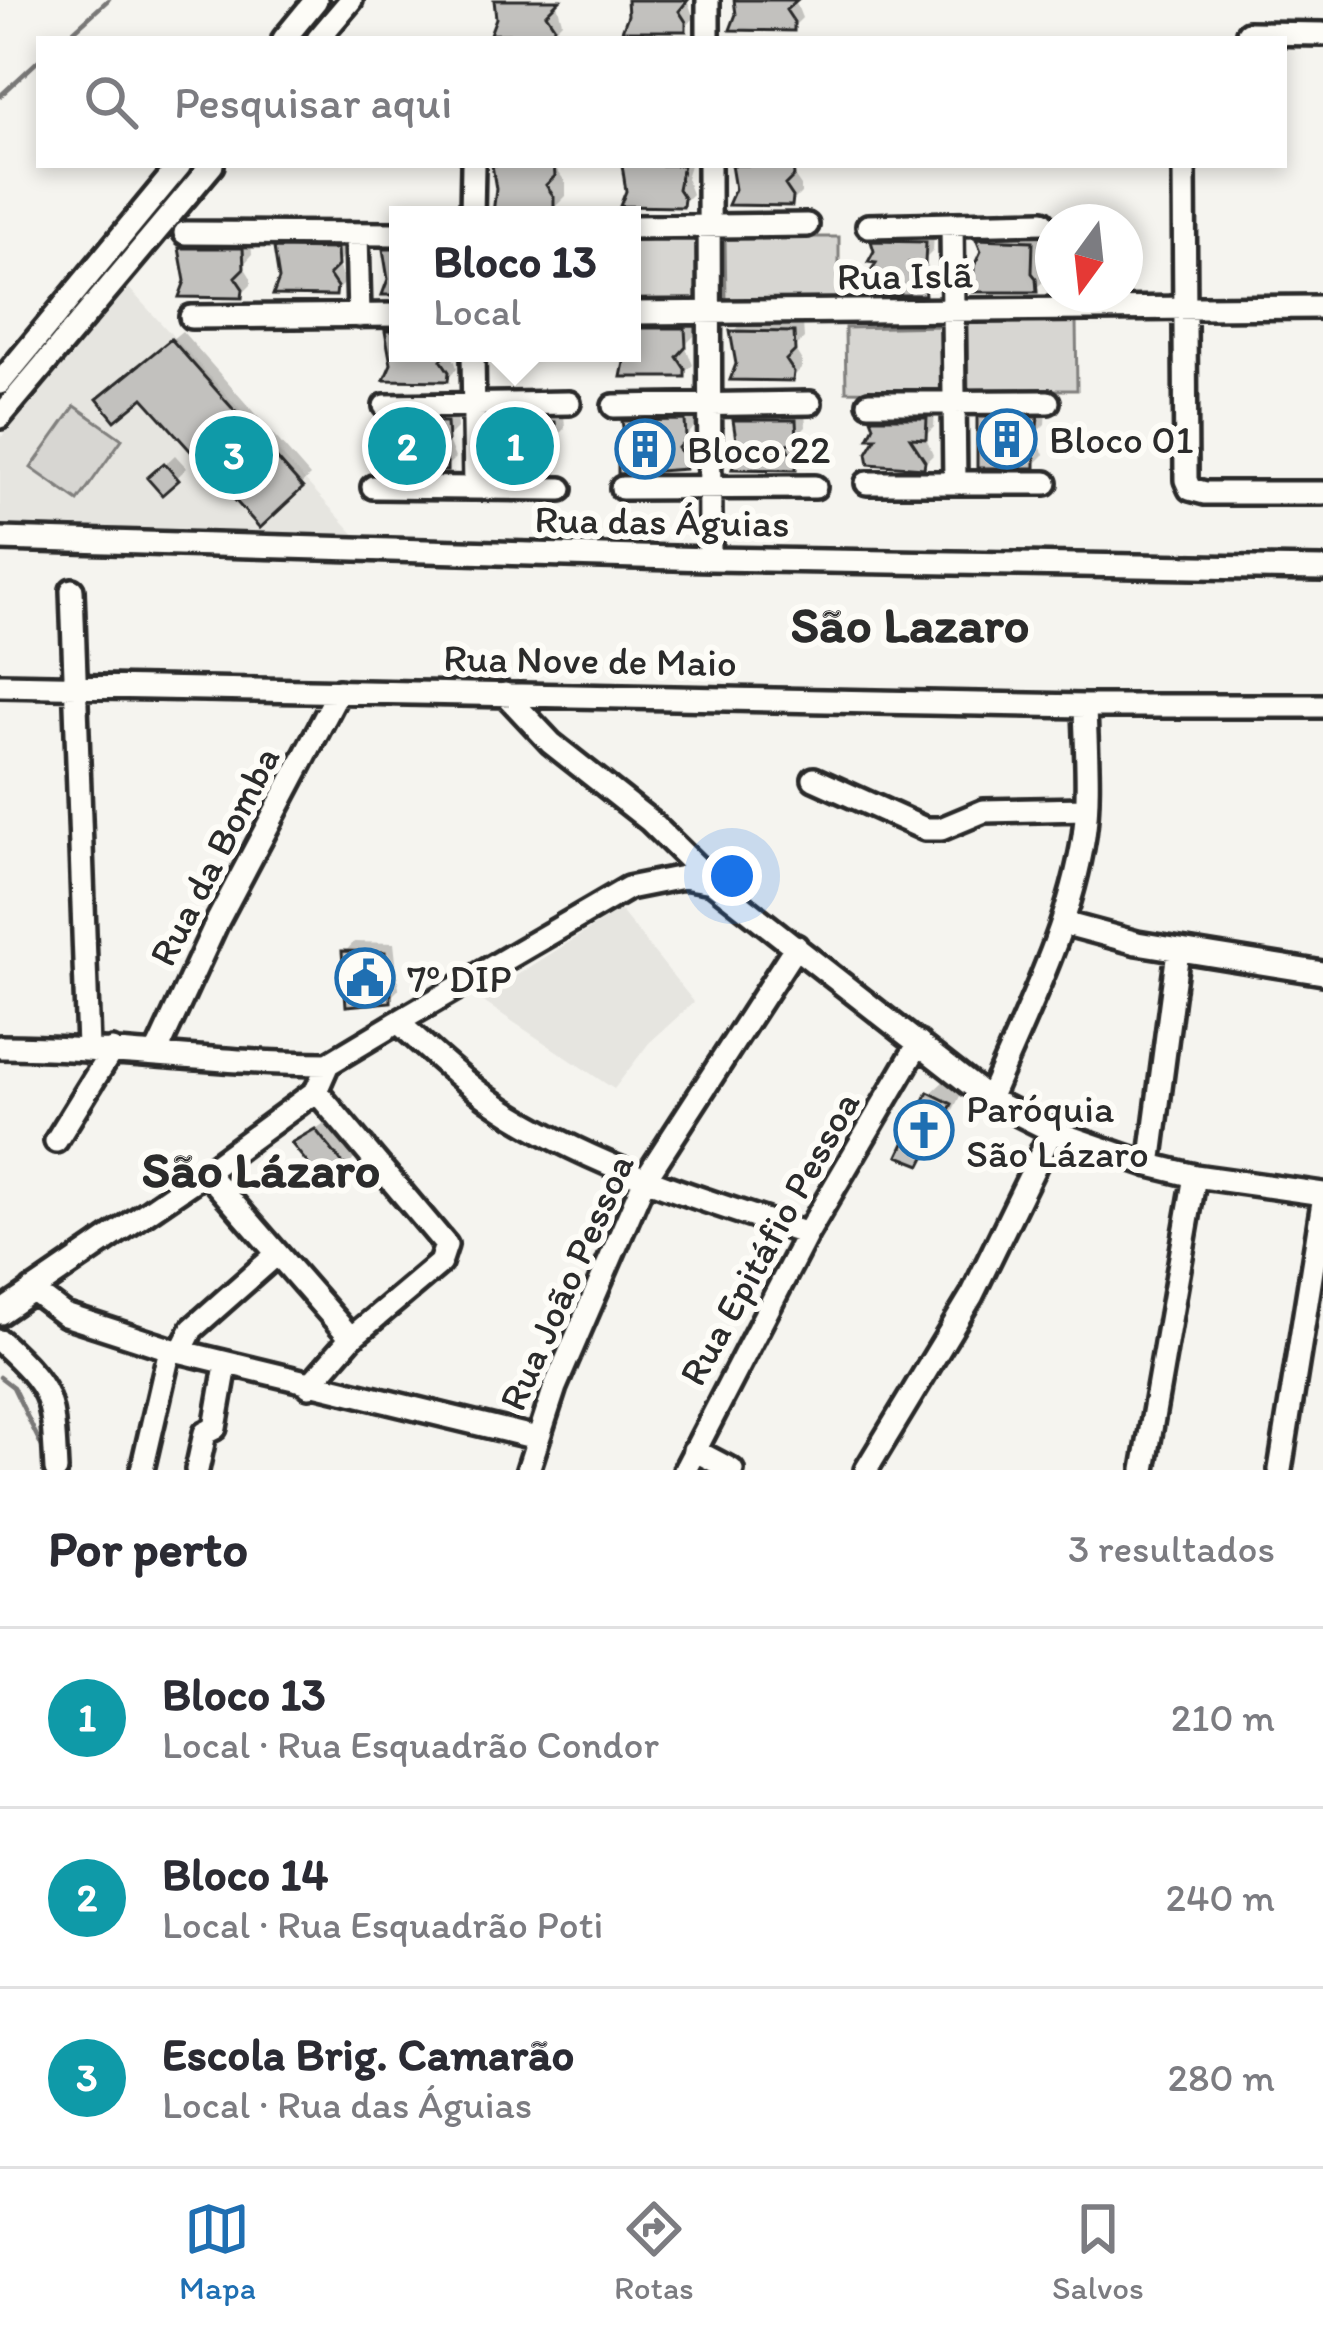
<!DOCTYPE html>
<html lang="pt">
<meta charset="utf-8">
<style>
body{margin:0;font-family:Itim,sans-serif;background:#f7f7f7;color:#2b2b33}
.compass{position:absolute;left:1035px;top:204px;width:108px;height:108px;border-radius:50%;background:#fff;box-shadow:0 6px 18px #0003;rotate:195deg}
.you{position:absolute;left:732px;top:876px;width:42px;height:42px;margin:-30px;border:9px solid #fff;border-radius:50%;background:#1a73e8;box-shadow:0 0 0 18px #1a73e833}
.badge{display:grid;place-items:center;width:78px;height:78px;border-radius:50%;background:#1f6fb2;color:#fff;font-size:39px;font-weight:700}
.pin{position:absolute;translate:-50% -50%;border:6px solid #fff;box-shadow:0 3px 12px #0006}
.popup{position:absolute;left:389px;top:206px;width:252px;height:156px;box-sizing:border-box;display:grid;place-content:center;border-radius:0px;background:#fff;filter:drop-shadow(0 3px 9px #0005);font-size:39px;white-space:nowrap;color:#7c7c81}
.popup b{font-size:45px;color:#2b2b33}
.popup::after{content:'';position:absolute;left:50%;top:100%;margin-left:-24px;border:24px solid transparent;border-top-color:#fff}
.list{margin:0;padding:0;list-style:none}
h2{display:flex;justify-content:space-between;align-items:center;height:156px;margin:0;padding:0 48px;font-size:51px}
h2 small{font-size:39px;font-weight:400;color:#7c7c81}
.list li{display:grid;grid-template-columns:78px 1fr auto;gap:36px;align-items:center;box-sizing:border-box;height:180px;padding:0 48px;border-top:3px solid #e1e1e2}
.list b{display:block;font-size:45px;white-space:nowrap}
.list p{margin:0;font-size:39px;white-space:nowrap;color:#7c7c81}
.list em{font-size:39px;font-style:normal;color:#7c7c81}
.icon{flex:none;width:66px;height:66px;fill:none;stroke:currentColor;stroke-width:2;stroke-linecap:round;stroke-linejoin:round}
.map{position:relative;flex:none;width:1323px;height:1470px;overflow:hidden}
.search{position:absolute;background:#fff;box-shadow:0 6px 18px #0003;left:36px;right:36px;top:36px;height:132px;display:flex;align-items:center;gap:30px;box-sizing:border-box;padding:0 42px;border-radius:0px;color:#7c7c81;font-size:45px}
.sheet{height:696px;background:#fff}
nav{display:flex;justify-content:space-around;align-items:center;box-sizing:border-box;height:168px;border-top:3px solid #e1e1e2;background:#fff;font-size:33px;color:#7c7c81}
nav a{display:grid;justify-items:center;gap:6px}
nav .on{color:#1f6fb2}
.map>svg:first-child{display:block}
</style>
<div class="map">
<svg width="1323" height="1470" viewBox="0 0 1323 1470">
<rect width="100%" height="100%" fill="#f5f4ef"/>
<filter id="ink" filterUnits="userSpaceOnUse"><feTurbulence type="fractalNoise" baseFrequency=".00833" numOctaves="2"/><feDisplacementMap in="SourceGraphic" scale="24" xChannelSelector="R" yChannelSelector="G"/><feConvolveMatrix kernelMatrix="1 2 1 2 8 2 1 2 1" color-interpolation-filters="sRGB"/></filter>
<g filter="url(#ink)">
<path fill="#e6e5e0" d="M126,285L358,538L0,526V439Z
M620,910L694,1002L649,1043L614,1089L479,999Z"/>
<path fill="#d7d6d2" stroke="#81807e" stroke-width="3" d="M632,236H702V299H632Z
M725,237H839V301H726Z
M1076,321L1077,390H968L967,322Z
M945,326L944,393L846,391L845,328Z
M75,406L122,439L78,501L31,468Z"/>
<path fill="#0003" d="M496,0H556L562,22L552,32Z
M629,0H687L694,18L685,28L631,15Z
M736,0H795L802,18L792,28L739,15Z
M495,165H562L557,170L566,183V196L553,209Z
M625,165H690L686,178L692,194L682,204L629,191Z
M734,165H801L792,173L801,186V193L791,203L738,190Z
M988,230L1041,232L1040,263L1045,268V280L1035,289L979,239Z
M884,232L934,233L933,251L924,260L933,275L929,286L904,249L899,252L922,286H929L923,292L882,260L874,242Z
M192,239L251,240L252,255L243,265L251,278V285L241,295L188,281L182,249Z
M286,240H346V253L337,263L345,283L335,293L282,280L277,249Z
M694,320L695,335L685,345L693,365L683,374L630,361L632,321Z
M398,322V353H452L457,368L447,378L394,364L388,332Z
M743,322L803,323L804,338L794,348L802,361V368L792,378L734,332Z
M182,331L310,476L260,523L144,394L110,390Z
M935,409L934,427L925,436L933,455L923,465L882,435L874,419L884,410Z
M990,409H1046L1045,424L1035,434L1044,455L1034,465L980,419Z
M694,411L695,426L686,437L694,449L693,456L683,466L630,449L625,422L635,412Z
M745,411L805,412L806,427L796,437L804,457L795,467L736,421Z
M396,412L456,413L457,428L447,438L455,458L445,468L392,454L387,422Z
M505,412L564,413L565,428L555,438L563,458L554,468L500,454L495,422Z
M175,455L187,468L163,491L151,478Z
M354,942L394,943L399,989L389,999L345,952Z
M944,1081L963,1090L934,1148L920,1162L930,1094Z
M326,1122L355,1158L346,1168L295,1143Z"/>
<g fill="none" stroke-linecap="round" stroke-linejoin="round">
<path stroke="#797877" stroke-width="4.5" d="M65,39L108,0
M0,96L39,60
M0,1377L13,1387L45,1453"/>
</g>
<path fill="#c2c1be" stroke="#2b2b2b" stroke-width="3" d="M494,0H560L546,14L554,26L553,35L490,34L496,18Z
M627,0H688L679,11L686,22V31H622L628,15Z
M734,0H797L786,10L794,22V31L730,30L736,14Z
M492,165H554L555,176L546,185L554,197V212L493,213L496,189Z
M622,165H683L678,189L684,198L683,207L620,206L626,191Z
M731,165H793L794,176L785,185L793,197L792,206L728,205L735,189Z
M976,239L1033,241L1032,273L1036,278L1037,292H973L974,266L981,251Z
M871,241L926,242L925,264L910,263L924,285L925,295H867L866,278L876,263L868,262L874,251Z
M179,248H243L244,268L235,277L243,289L242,298L179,297L185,281Z
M274,248L337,249L338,266L329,275L337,287L336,296L273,295L279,279Z
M383,249H398V295H382L388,279Z
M632,328H685L686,347L677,357L685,369V377H621L626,353H632Z
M385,331H398V353H448L441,360L449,372L448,381L384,380L391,364Z
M730,331L794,332L795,351L786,360L794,372L793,381L730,380L736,364Z
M171,339L303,488L260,528L143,398L115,421L97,399Z
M977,417H1038L1036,437L1020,436L1035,458V468H977Z
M871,418H927L926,439L910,438L925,461L924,468L869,464L867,453L876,438H868L874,426Z
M685,420L686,439L678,448L686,460L685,469L618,474V457L627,452L622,421Z
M733,420H796L797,440L786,445L796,461V470L732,469L738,453Z
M384,421L447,422L448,441L440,450L447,462V471L383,470L389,454Z
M492,421L555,422L557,441L548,450L555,462V471L492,470L497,454Z
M164,463L179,480L162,495L147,478Z
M342,951L385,952L387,979L391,978V1002L346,1006Z
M928,1092L952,1104L921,1165L898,1156Z
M315,1129L348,1170L325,1185L291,1143Z"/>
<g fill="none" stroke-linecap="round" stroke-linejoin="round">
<g stroke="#2b2b2b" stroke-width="30">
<path id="minor" d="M708,0V39
M1248,33L1323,34
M284,39L316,0
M318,39L351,0
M709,165L710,559
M1184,165L1186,480L1190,489L1205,493H1323
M472,215L473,165
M952,224L955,483
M868,226L1043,222
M632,227L807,225
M185,233L398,234
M357,234L359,316
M632,313L1323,307
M191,317L398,315
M473,353L475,488
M0,383L180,165
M869,403L1048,402
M385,406L569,403
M614,406L810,403
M0,417L212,165
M867,483H1046
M373,487L561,489
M622,488L815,487
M0,539L710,559L1323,569
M72,590L88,1047
M0,685L1085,706H1323
M505,694L551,743L650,821L712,882L989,1099L1052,1131L1150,1165L1195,1176L1323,1194
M814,779L925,829H941L984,811L1086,809
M1063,923L1137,943L1323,973
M398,1022C435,1055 471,1090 514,1116C605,1171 706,1201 807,1234
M0,1047C110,1047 218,1064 328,1064
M156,1054L217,922L339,691
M989,1099C1025,1014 1070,928 1084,836C1090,794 1086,749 1085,706
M56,1141L112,1050
M1150,1165L1178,951
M206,1172L351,1338
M32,1290L65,1315L170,1349L537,1438
M0,1313L206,1172L316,1091L328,1064L398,1022L628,888L683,877L712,882
M0,1341C55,1392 52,1397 56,1470
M181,1351L192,1329L277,1254
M309,1386L351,1338L440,1263L446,1245L316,1091
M694,1450L732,1470
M142,1470L170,1349
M197,1470L205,1433L215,1428L226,1365
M528,1470L555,1387L644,1181L796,946
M685,1470L807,1234L919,1043
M866,1470L972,1295L1052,1131
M1144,1470L1195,1176
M1280,1470L1323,1202"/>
</g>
<use href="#minor" stroke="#fdfcf7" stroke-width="21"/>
</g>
</g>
<defs>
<g id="building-ring" transform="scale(3)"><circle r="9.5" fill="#fdfcf7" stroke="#1f6fb2" stroke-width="1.5"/><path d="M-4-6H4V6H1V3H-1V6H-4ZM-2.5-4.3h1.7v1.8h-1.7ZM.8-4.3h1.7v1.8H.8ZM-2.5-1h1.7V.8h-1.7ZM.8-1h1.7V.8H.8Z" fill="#1f6fb2"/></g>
<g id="civic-ring" transform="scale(3)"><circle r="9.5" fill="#fdfcf7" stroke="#1f6fb2" stroke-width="1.5"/><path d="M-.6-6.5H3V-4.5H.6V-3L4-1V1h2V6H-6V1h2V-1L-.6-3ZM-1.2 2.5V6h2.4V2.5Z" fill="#1f6fb2"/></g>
<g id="church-ring" transform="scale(3)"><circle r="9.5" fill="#fdfcf7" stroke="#1f6fb2" stroke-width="1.5"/><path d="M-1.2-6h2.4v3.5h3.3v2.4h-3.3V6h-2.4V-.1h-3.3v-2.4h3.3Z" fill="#1f6fb2"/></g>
</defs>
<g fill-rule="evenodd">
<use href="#building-ring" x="1007" y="439"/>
<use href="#building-ring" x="645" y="449"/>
<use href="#civic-ring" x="365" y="978"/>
<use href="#church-ring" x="924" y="1130"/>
</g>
<g text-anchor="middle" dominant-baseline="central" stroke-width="12" stroke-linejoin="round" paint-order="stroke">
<g font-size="39" fill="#2b2b2b" stroke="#fdfcf7">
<text transform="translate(905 275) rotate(-1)">Rua Islã</text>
<text transform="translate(662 521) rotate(1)">Rua das Águias</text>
<text transform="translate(590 660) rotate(1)">Rua Nove de Maio</text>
<text transform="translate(214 856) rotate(-63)">Rua da Bomba</text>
<text transform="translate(769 1238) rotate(-61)">Rua Epitáfio Pessoa</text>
<text transform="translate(566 1282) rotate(-66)">Rua João Pessoa</text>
</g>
<g font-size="39" fill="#2b2b2b" stroke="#fdfcf7" text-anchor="start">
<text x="1049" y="439">Bloco 01</text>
<text x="687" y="449">Bloco 22</text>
<text x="407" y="978">7º DIP</text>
<text x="966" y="1108">Paróquia<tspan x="966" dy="45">São Lázaro</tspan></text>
</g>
<g font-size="51" font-weight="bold" fill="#2b2b2b" stroke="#fdfcf7">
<text x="910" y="624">São Lazaro</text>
<text x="261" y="1169">São Lázaro</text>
</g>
</g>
</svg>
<svg class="compass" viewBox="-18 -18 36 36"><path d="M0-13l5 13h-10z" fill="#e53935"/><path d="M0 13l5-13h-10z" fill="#7c7c81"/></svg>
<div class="you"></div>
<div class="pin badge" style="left:515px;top:446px;background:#0f9aa8">1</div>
<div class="popup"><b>Bloco 13</b>Local</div>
<div class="pin badge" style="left:407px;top:446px;background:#0f9aa8">2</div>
<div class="pin badge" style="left:234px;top:455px;background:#0f9aa8">3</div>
<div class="search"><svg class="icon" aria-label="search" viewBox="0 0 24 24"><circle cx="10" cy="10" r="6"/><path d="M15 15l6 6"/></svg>Pesquisar aqui</div>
</div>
<section class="sheet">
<h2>Por perto<small>3 resultados</small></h2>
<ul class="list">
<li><span class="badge" style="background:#0f9aa8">1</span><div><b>Bloco 13</b><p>Local · Rua Esquadrão Condor</p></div><em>210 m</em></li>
<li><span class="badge" style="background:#0f9aa8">2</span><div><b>Bloco 14</b><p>Local · Rua Esquadrão Poti</p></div><em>240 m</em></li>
<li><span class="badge" style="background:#0f9aa8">3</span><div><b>Escola Brig. Camarão</b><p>Local · Rua das Águias</p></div><em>280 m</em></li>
</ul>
</section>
<nav>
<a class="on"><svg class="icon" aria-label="map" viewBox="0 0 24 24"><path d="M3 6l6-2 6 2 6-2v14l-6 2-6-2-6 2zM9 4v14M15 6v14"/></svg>Mapa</a>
<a><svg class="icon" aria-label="directions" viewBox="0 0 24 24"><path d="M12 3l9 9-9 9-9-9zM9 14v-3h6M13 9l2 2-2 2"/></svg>Rotas</a>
<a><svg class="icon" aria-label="saved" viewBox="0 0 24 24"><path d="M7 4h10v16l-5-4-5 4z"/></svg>Salvos</a>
</nav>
